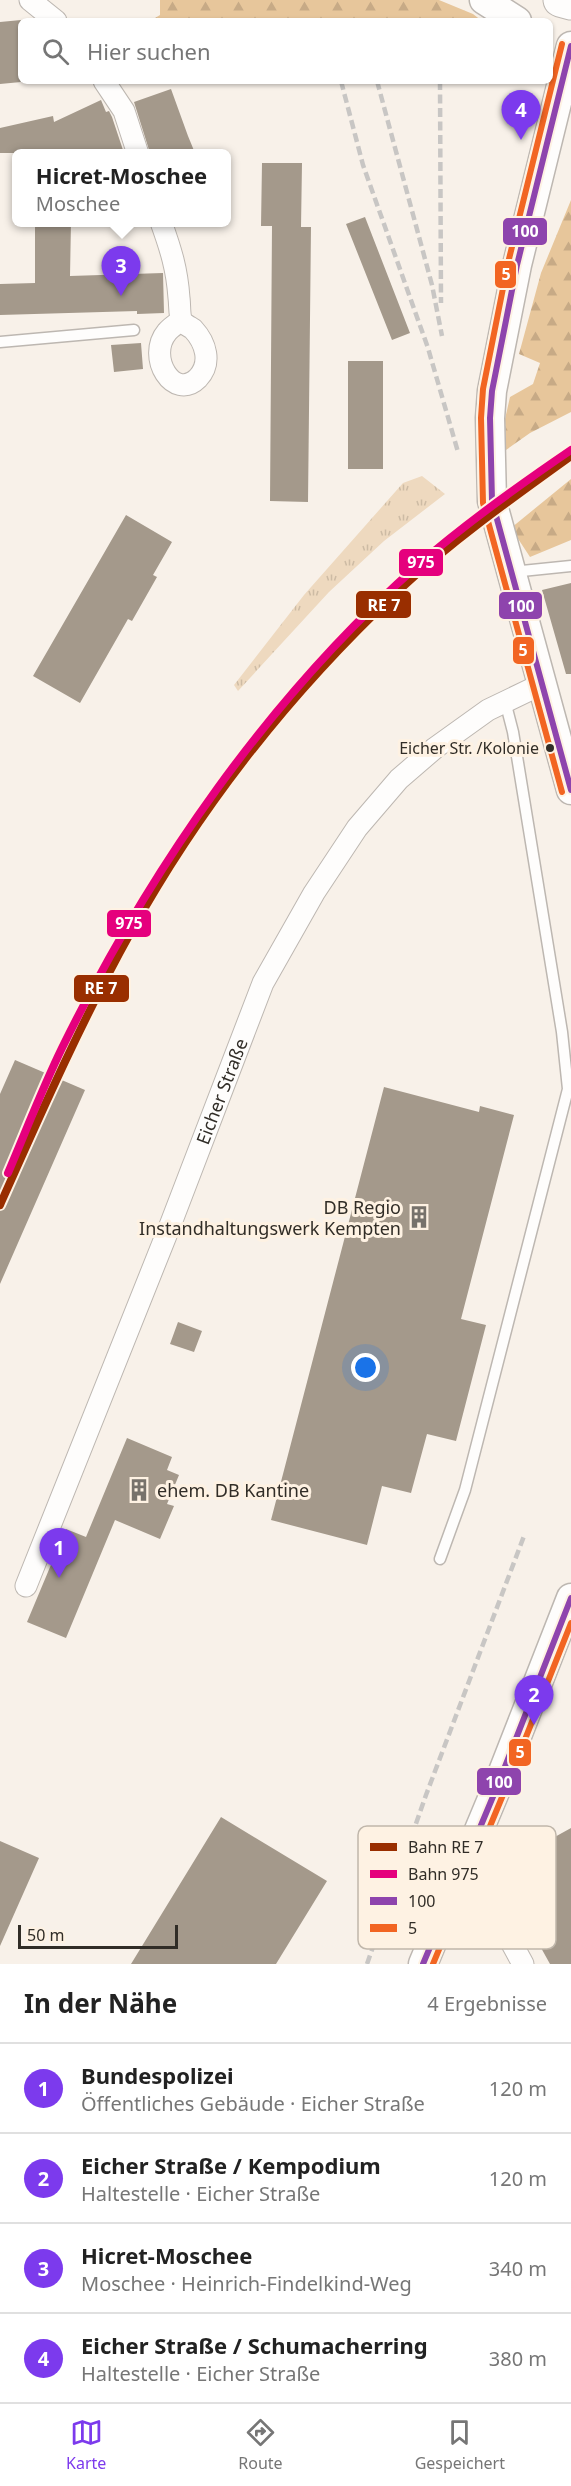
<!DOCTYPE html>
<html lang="de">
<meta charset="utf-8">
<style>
body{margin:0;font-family:"Noto Sans",sans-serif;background:#f2f2f2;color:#222}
.scale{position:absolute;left:18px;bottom:15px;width:160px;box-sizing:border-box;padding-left:6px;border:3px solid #312d27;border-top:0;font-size:16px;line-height:21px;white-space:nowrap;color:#312d27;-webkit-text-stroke:4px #fef2e3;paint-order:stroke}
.you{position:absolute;left:366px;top:1368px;width:21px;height:21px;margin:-15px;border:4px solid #fff;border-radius:50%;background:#1a73e8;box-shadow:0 0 0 9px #1a73e833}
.badge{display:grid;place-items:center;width:39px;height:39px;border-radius:50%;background:#7c3aed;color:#fff;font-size:20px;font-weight:700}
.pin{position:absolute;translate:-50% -50px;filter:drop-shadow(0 2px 3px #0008)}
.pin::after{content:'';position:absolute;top:32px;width:21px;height:18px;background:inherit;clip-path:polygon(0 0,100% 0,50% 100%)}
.popup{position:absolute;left:12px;top:149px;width:219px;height:78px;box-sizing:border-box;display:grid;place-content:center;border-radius:9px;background:#fff;filter:drop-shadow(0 2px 4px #0005);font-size:20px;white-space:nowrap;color:#767676}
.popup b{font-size:22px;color:#222}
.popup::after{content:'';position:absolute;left:50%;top:100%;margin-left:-12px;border:12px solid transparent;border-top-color:#fff}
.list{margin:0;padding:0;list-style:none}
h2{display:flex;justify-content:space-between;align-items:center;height:78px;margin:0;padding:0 24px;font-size:26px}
h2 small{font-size:20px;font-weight:400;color:#767676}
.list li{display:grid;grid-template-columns:39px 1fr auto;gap:18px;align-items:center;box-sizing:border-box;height:90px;padding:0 24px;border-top:2px solid #e0e0e0}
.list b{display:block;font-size:22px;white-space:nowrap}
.list p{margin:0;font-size:20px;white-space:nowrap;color:#767676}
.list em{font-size:20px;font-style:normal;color:#767676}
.icon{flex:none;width:33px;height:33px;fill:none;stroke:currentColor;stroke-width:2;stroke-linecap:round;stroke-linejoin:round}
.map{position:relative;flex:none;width:571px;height:1964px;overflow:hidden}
.search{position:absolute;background:#fff;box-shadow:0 2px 4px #0004;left:18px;right:18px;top:18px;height:66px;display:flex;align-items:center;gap:15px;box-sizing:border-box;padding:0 21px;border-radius:9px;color:#767676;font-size:22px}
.sheet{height:438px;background:#fff}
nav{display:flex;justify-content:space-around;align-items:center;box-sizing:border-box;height:84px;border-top:2px solid #e0e0e0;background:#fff;font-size:16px;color:#767676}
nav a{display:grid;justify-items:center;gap:3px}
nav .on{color:#7c3aed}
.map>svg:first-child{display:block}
</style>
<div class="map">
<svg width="571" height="1964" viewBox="0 0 571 1964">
<defs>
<pattern id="grass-tufts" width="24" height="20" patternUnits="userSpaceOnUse" patternTransform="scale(1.5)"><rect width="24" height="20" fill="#eed9bf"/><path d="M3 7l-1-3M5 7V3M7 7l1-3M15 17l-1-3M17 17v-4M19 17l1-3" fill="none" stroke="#cdbba4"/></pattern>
<pattern id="forest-firs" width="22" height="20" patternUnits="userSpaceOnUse" patternTransform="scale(1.5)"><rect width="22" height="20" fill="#e7c69b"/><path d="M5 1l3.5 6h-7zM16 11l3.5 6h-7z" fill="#c7aa86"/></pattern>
</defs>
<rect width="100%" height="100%" fill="#f8f1e9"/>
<path fill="url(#grass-tufts)" d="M422,476L445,494L384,541L329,592L238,691L234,685L304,595L403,483Z"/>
<path fill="url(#forest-firs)" d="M160,0H439L473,14L482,21H150L160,15Z
M571,200V412L530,433L506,450L505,419L510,397L533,384L540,363L519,354L541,273Z
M571,479V540L530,557L511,528Z"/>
<path fill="#a4998b" d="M21,20V82L0,84V22Z
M171,89L188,136L195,153H150L134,102Z
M101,100L106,112L109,111L112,117L124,153H0V128L53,116L54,122Z
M262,163H302L301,227H311L308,502L270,501L272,226H261Z
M365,217L410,333L392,340L346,224Z
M35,222H71L70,276L163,273L164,313L137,314V311L0,315V284L35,283Z
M141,343L143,369L114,372L111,345Z
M348,361H383V469H348Z
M126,515L172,542L153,575L157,577L132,621L128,619L80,703L33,676Z
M571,583V674H566L542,590Z
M15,1060L85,1090L0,1284V1094Z
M384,1087L479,1112L480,1106L514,1115L461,1319L486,1325L456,1441L427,1434L411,1493L382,1486L367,1545L271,1520Z
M178,1322L202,1331L194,1352L170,1344Z
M127,1438L172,1457L167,1470L179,1475L167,1504L174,1506L160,1539L115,1520L66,1638L27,1622L66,1529L86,1537Z
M221,1817L327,1881L276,1964H131Z
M571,1828V1964H550L530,1928L548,1918L515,1859Z
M0,1841L39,1858L0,1946Z"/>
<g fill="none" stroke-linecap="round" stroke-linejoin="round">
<g stroke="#bdb7b1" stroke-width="13">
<path id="lane" d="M0,342L134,330
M512,572L571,566
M440,1559L465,1490L568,1089L562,1032L513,732L505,701"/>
</g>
<g stroke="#bdb7b1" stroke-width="23">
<g id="street">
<path d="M30,0L56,21"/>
<path d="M104,81L124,111L138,154"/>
<path d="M161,222C171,250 177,269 179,298C180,304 179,316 182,321C184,324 190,327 193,329C206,343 212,363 198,378C174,402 146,357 167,332C171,327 177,324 181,320"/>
<path id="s1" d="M26,1586L171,1223L263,983L314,893L357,828L399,779L435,748L488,710L542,684"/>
<path d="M462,1871L479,1883L523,1964"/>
</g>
</g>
<g stroke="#bdb7b1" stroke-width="31">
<path id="secondary" d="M484,0L517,21
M571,46L517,265L492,391L490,418L492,501L571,790
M423,1964L497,1787L571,1598"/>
</g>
<g stroke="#bdb7b1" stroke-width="35">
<path id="primary" d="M560,0L571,3"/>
</g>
<use href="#lane" stroke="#fefdfc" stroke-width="10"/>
<use href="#street" stroke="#fefdfc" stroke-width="21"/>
<use href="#secondary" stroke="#fefdfc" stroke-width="28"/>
<use href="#primary" stroke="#fefdfc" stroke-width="33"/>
<path stroke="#c8c6c4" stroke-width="4.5" stroke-dasharray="9 4.5" stroke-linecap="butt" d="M341,81L363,165L428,348L458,452
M377,81L432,285L442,336
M440,81L441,303
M367,1964L426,1795L524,1536"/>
<g stroke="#fef2e3" stroke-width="10">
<path id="bus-1" d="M571,46L517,265L492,391L490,418L492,501L571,790
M423,1964L497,1787L571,1598"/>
</g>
<g stroke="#fef2e3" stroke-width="10">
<path id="bus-2" d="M562,44L508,263L483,389L481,418L483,503L562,792
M433,1964L505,1790L571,1623"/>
</g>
<use href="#bus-1" stroke="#8e44ad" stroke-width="6"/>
<use href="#bus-2" stroke="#f26522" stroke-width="6"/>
<g stroke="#fef2e3" stroke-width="12">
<path id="rail-1" d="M0,1205C41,1113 82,1020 131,932C201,806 292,691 397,592C451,542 511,499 571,456"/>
</g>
<g stroke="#fef2e3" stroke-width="12">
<path id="rail-2" d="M8,1173C26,1131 42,1089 62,1048C150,869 268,698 418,565C466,523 518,486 571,450"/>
</g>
<use href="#rail-1" stroke="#992e00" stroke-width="8"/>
<use href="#rail-2" stroke="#e5007d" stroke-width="8"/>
</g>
<defs>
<g id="building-bare" transform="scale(1.8)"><path d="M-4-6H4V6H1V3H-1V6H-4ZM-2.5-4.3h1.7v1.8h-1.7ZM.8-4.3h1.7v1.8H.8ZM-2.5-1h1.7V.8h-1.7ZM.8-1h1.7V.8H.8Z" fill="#77726b" stroke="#fef2e3" stroke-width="2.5" paint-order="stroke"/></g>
</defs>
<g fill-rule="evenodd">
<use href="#building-bare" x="419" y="1217"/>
<use href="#building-bare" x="139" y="1490"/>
</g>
<circle fill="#312d27" stroke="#fef2e3" stroke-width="2" cx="550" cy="748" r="5"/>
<g text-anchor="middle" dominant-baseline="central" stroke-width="6" stroke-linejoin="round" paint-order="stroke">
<g font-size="16" fill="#312d27" stroke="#fef2e3" text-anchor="end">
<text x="539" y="748">Eicher Str. /Kolonie</text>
</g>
<g font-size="18" fill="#312d27" stroke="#fef2e3">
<text stroke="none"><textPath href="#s1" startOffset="532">Eicher Straße</textPath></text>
</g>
<g font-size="18" fill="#312d27" stroke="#fef2e3" text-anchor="end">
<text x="401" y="1207">DB Regio<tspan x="401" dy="21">Instandhaltungswerk Kempten</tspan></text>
<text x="157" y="1490" text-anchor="start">ehem. DB Kantine</text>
</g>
</g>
<rect x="358" y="1826" width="198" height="123" rx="9" fill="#fef2e3" stroke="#c0b7ab" stroke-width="1.5"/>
<rect x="370" y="1843" width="27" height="8" fill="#992e00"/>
<rect x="370" y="1870" width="27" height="8" fill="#e5007d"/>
<rect x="370" y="1897" width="27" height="8" fill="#8e44ad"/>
<rect x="370" y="1924" width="27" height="8" fill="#f26522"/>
<g font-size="16" fill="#312d27">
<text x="408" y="1853">Bahn RE 7</text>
<text x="408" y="1880">Bahn 975</text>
<text x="408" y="1907">100</text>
<text x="408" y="1934">5</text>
</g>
<g stroke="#fef2e3" stroke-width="2">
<rect x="502" y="217" width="46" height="29" rx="6" fill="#8e44ad"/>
<rect x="494" y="260" width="23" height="29" rx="6" fill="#f26522"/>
<rect x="398" y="548" width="46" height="29" rx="6" fill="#e5007d"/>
<rect x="355" y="590" width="57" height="29" rx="6" fill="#992e00"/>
<rect x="498" y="591" width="45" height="29" rx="6" fill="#8e44ad"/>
<rect x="512" y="636" width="23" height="29" rx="6" fill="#f26522"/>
<rect x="106" y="909" width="46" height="29" rx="6" fill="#e5007d"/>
<rect x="73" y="974" width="57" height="29" rx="6" fill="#992e00"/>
<rect x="508" y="1738" width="24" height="29" rx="6" fill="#f26522"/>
<rect x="476" y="1767" width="46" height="29" rx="6" fill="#8e44ad"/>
</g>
<g font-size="16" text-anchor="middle" font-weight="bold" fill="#fff">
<text x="525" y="237">100</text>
<text x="506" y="280">5</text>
<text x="421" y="568">975</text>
<text x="384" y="611">RE 7</text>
<text x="521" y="612">100</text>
<text x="523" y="656">5</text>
<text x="129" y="929">975</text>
<text x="101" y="994">RE 7</text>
<text x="520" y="1758">5</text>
<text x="499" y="1788">100</text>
</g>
</svg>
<div class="scale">50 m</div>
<div class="you"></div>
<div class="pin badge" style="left:59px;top:1578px">1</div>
<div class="pin badge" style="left:534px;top:1725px">2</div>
<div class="pin badge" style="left:121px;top:296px">3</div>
<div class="popup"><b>Hicret-Moschee</b>Moschee</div>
<div class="pin badge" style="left:521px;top:140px">4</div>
<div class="search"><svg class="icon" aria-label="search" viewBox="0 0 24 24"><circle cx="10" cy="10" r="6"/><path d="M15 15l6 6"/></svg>Hier suchen</div>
</div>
<section class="sheet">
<h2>In der Nähe<small>4 Ergebnisse</small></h2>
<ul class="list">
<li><span class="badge">1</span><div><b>Bundespolizei</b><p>Öffentliches Gebäude · Eicher Straße</p></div><em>120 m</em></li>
<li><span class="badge">2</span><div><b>Eicher Straße / Kempodium</b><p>Haltestelle · Eicher Straße</p></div><em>120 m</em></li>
<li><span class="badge">3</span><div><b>Hicret-Moschee</b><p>Moschee · Heinrich-Findelkind-Weg</p></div><em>340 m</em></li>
<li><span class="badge">4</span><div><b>Eicher Straße / Schumacherring</b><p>Haltestelle · Eicher Straße</p></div><em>380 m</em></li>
</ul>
</section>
<nav>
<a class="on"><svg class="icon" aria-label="map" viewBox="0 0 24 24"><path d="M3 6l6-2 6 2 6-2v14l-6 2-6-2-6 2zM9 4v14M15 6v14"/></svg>Karte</a>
<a><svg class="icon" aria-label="directions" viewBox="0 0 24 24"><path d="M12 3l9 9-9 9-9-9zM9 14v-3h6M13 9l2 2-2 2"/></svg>Route</a>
<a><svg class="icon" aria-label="saved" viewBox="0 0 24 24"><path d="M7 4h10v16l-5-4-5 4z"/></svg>Gespeichert</a>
</nav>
